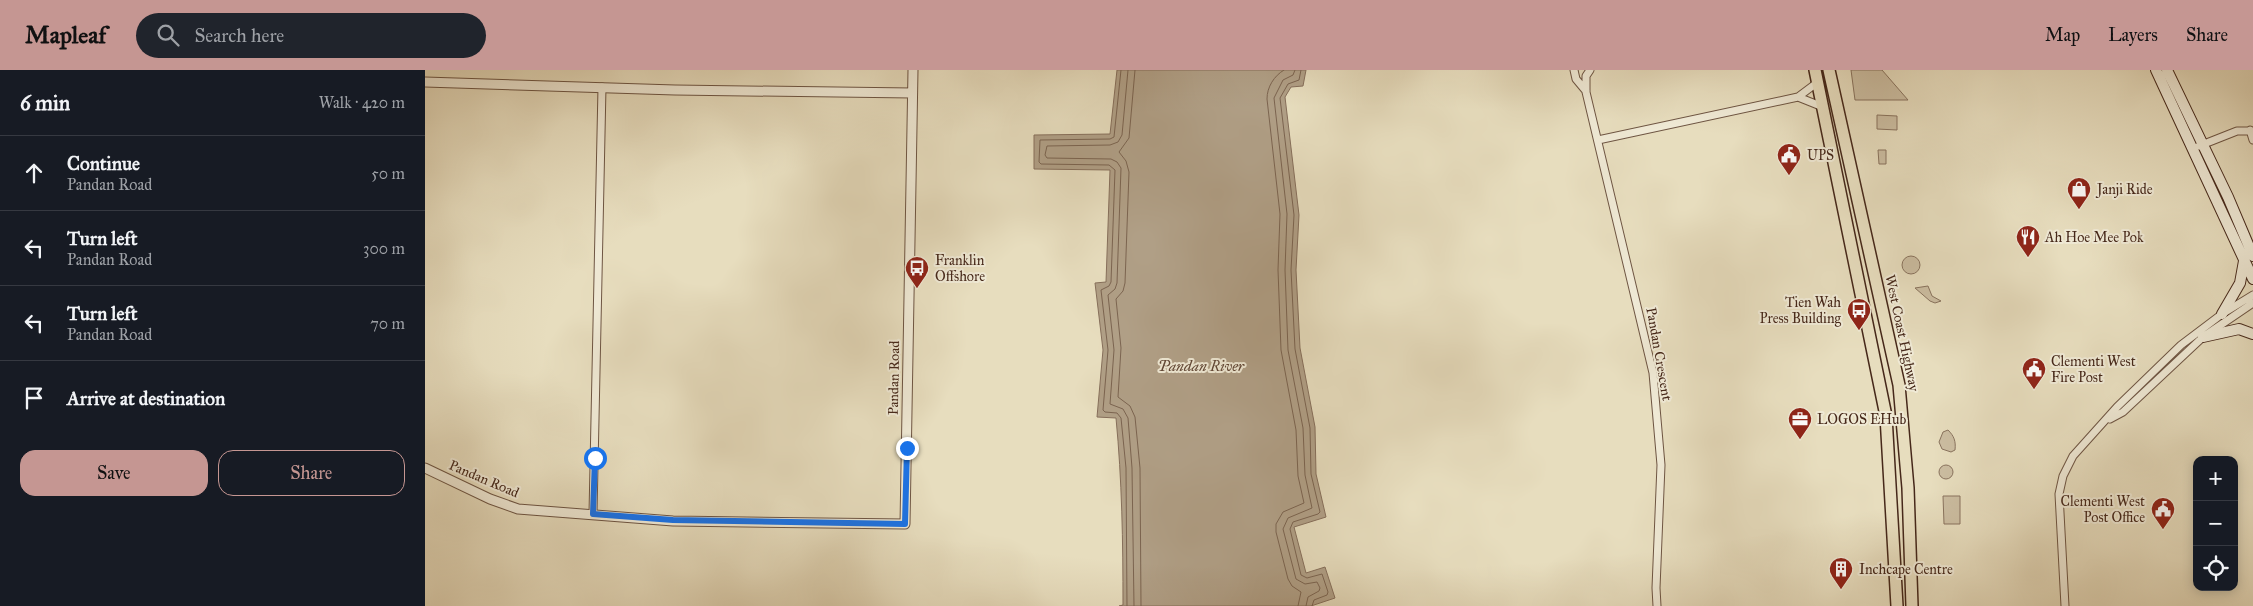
<!DOCTYPE html>
<meta charset="utf-8">
<style>
body{margin:0;font-family:"IM FELL Great Primer",serif;background:#20242c;color:#f1f3f6}
.controls{position:absolute;right:15px;bottom:15px;display:grid;overflow:hidden;border-radius:10px;box-shadow:0 2px 12px #0003}
.controls button{width:45px;height:45px;display:grid;place-items:center;padding:0;border:0;border-bottom:1px solid #363941;background:#171b24;color:#f1f3f6;font:25px sans-serif}
.stop{position:absolute;width:15px;height:15px;margin:-11px;border:4px solid #1a73e8;border-radius:50%;background:#fff}
.stop.end{background:#1a73e8;border-color:#fff;box-shadow:0 1px 5px #0008}
.list{margin:0;padding:0;list-style:none}
h2{display:flex;justify-content:space-between;align-items:center;height:65px;margin:0;padding:0 20px;font-size:21px}
h2 small{font-size:16px;font-weight:400;color:#9ea1a6}
.list li{display:grid;grid-template-columns:32px 1fr auto;gap:15px;align-items:center;box-sizing:border-box;height:75px;padding:0 20px;border-top:1px solid #363941}
.list b{display:block;font-size:19px;white-space:nowrap}
.list p{margin:0;font-size:16px;white-space:nowrap;color:#9ea1a6}
.list em{font-size:16px;font-style:normal;color:#9ea1a6}
.actions{display:flex;gap:10px;padding:15px 20px}
.actions a{flex:1;padding:11px 0;border:1px solid #c59692;border-radius:15px;text-align:center;font-size:18px;color:#c59692}
.actions .main{background:#c59692;color:#111}
.icon{flex:none;width:28px;height:28px;fill:none;stroke:currentColor;stroke-width:2;stroke-linecap:round;stroke-linejoin:round}
.map{position:relative;flex:none;width:1828px;height:536px;overflow:hidden}
header{display:flex;align-items:center;gap:30px;box-sizing:border-box;height:70px;padding:0 25px;background:#c59692;color:#111}
header strong{font-size:24px}
nav{display:flex;gap:28px;margin-inline-start:auto;font-size:18px}
.search{width:350px;height:45px;background:#20242c;display:flex;align-items:center;gap:12px;box-sizing:border-box;padding:0 18px;border-radius:28px;color:#9ea1a6;font-size:19px}
main{display:flex}
aside{flex:1;background:#171b24}
.map>svg:first-child{display:block}
</style>
<header>
<strong>Mapleaf</strong>
<div class="search"><svg class="icon" aria-label="search" viewBox="0 0 24 24"><circle cx="10" cy="10" r="6"/><path d="M15 15l6 6"/></svg>Search here</div>
<nav><a>Map</a><a>Layers</a><a>Share</a></nav>
</header>
<main>
<aside>
<h2>6 min<small>Walk · 420 m</small></h2>
<ul class="list">
<li><svg class="icon" aria-label="ahead" viewBox="0 0 24 24"><path d="M12 20V5M6 11l6-6 6 6"/></svg><div><b>Continue</b><p>Pandan Road</p></div><em>50 m</em></li>
<li><svg class="icon" aria-label="left" viewBox="0 0 24 24"><path d="M17 20v-9H6M10 6l-5 5 5 5"/></svg><div><b>Turn left</b><p>Pandan Road</p></div><em>300 m</em></li>
<li><svg class="icon" aria-label="left" viewBox="0 0 24 24"><path d="M17 20v-9H6M10 6l-5 5 5 5"/></svg><div><b>Turn left</b><p>Pandan Road</p></div><em>70 m</em></li>
<li><svg class="icon" aria-label="arrive" viewBox="0 0 24 24"><path d="M6 21V4h12l-3 4 3 4H6"/></svg><div><b>Arrive at destination</b></div></li>
</ul>
<div class="actions"><a class="main">Save</a><a>Share</a></div>
</aside>
<div class="map">
<svg width="1828" height="536" viewBox="0 0 1828 536">
<rect width="100%" height="100%" fill="#e7ddbe"/>
<filter id="stains"><feTurbulence type="fractalNoise" baseFrequency=".004" numOctaves="4"/><feColorMatrix values="0 0 0 0 .2 0 0 0 0 .09 0 0 0 0 .02 0 0 0 .5 -.17"/></filter>
<radialGradient id="worn" r=".72"><stop offset=".6" stop-color="#630" stop-opacity="0"/><stop offset="1" stop-color="#630" stop-opacity=".3"/></radialGradient>
<path fill="#ccbea2" stroke="#89735e" d="M1426,0H1457L1483,30H1430Z
M1452,45L1472,46V60L1452,59Z
M1453,80H1461V94H1454Z
M1477 195a9 9 0 1 1 18 0a9 9 0 1 1-18 0Z
M1503,216L1507,226L1516,231L1510,233L1505,231L1490,218Z
M1523,360C1529,366 1531,371 1530,380L1526,382L1517,379L1514,372L1518,362Z
M1514 402a7 7 0 1 1 14 0a7 7 0 1 1-14 0Z
M1518,426H1535V454H1519Z"/>
<path fill="#b09f86" stroke="#866f5b" d="M692,0H881L878,16L866,17L860,27L874,145L871,200L875,278L890,357L891,404L901,447L869,457L881,503L900,497L910,528L886,536H694L698,535C698,472 697,410 691,348L672,347L678,280L670,213L681,212L685,100L609,99V65L685,64Z"/>
<g fill="none" stroke-linecap="round" stroke-linejoin="round">
<path stroke="#7b6450" stroke-width="1" d="M696,0L689,67L685,69L615,70L614,92L616,94L684,95L690,100L686,212L684,216L676,220L683,280L678,340L680,342L692,343L696,348L701,398L702,536
M703,0L697,65L693,72L685,75L622,76L620,85L622,88L686,89L692,92L696,98L692,213L690,219L683,225L689,280L685,334L698,339L703,348L707,398L709,536
M710,0L704,68L694,82L701,91L704,102L700,213L698,221L691,229L696,278L693,327L705,336L710,347L715,398L716,536
M859,0C849,6 842,17 842,29L855,144L853,200L856,280L871,360L873,406L879,433L858,442L851,454V462L863,509L867,516L876,522L873,536
M870,0L868,5L858,10L849,28L862,144L860,200L863,280L878,358L880,405L887,438L863,448L858,459L871,509L880,514L892,512L895,518L894,521L883,527L881,536
M876,0L874,10L863,14L855,28L869,145L866,200L870,279L885,358L886,404L895,442L893,444L868,452L865,459L876,505L882,508L897,504L903,522L902,525L889,530L887,536"/>
<g stroke="#6e5543" stroke-width="9">
<path id="minor" d="M1149,0L1151,9L1161,21
M1165,0L1161,6V22L1228,303L1236,395L1231,518L1232,536
M1373,27L1398,37
M1825,60L1828,70
M1173,70L1373,27L1393,12
M1774,76L1812,61H1828
M1685,349L1698,342L1778,267L1828,233
M168,444L177,17
M1640,536L1634,424L1638,406L1648,386L1692,337L1756,275L1797,244L1828,225"/>
</g>
<g stroke="#6e5543" stroke-width="11">
<path id="tertiary" d="M0,12L250,20L487,23
M0,398L65,429L93,439L248,451L480,454L488,0"/>
</g>
<g stroke="#46281a" stroke-width="12">
<path id="secondary" d="M1731,0L1828,209
M1742,0L1803,127L1828,186
M1797,244L1815,213L1819,191
M1778,267L1814,259L1828,264"/>
</g>
<g stroke="#46281a" stroke-width="14">
<path id="trunk" d="M1390,0L1461,346L1472,536
M1404,0L1474,315L1483,418L1487,536"/>
</g>
<use href="#minor" stroke="#efe9d5" stroke-width="7"/>
<use href="#tertiary" stroke="#efe9d5" stroke-width="9"/>
<use href="#secondary" stroke="#efe9d5" stroke-width="10"/>
<use href="#trunk" stroke="#e7ddbe" stroke-width="11"/>
</g>
<g fill="none" stroke-linecap="round" stroke-linejoin="round">
<path stroke="#1a73e8" stroke-width="6" d="M170,388L168,444L248,450L480,454L482,378"/>
</g>
<defs>
<g id="civic-pin" transform="scale(1.25)"><path d="M0 17L-7.5 6A9.5 9.5 0 1 1 7.5 6Z" fill="#8f2418" stroke="#efe9d5"/><path d="M-.6-6.5H3V-4.5H.6V-3L4-1V1h2V6H-6V1h2V-1L-.6-3ZM-1.2 2.5V6h2.4V2.5Z" fill="#fff"/></g>
<g id="shop-pin" transform="scale(1.25)"><path d="M0 17L-7.5 6A9.5 9.5 0 1 1 7.5 6Z" fill="#8f2418" stroke="#efe9d5"/><path d="M-5-2.5h2.3a2.7 3.5 0 0 1 5.4 0H5L5.5 6h-11ZM-1.5-2.5h3a1.5 2.3 0 0 0-3 0Z" fill="#fff"/></g>
<g id="restaurant-pin" transform="scale(1.25)"><path d="M0 17L-7.5 6A9.5 9.5 0 1 1 7.5 6Z" fill="#8f2418" stroke="#efe9d5"/><path d="M-5-6h1v4h1v-4h1v4h1v-4h1v5L-1.5 .5V6h-2V.5L-5-1ZM5-6V6H3V1.5H1.5Q1.5-4 5-6Z" fill="#fff"/></g>
<g id="bus-pin" transform="scale(1.25)"><path d="M0 17L-7.5 6A9.5 9.5 0 1 1 7.5 6Z" fill="#8f2418" stroke="#efe9d5"/><path d="M-5-6H5V4H4V6H2V4H-2V6H-4V4H-5ZM-3.5-4V0h7V-4ZM-3.5 1.2v1.5H-2V1.2ZM2 1.2v1.5H3.5V1.2Z" fill="#fff"/></g>
<g id="office-pin" transform="scale(1.25)"><path d="M0 17L-7.5 6A9.5 9.5 0 1 1 7.5 6Z" fill="#8f2418" stroke="#efe9d5"/><path d="M-6-3h4V-5.5h4V-3h4V5H-6ZM-1-4.5V-3h2v-1.5ZM-6 0V1H6V0Z" fill="#fff"/></g>
<g id="building-pin" transform="scale(1.25)"><path d="M0 17L-7.5 6A9.5 9.5 0 1 1 7.5 6Z" fill="#8f2418" stroke="#efe9d5"/><path d="M-4-6H4V6H1V3H-1V6H-4ZM-2.5-4.3h1.7v1.8h-1.7ZM.8-4.3h1.7v1.8H.8ZM-2.5-1h1.7V.8h-1.7ZM.8-1h1.7V.8H.8Z" fill="#fff"/></g>
</defs>
<g fill-rule="evenodd">
<use href="#civic-pin" x="1364" y="85"/>
<use href="#shop-pin" x="1654" y="119"/>
<use href="#restaurant-pin" x="1603" y="167"/>
<use href="#bus-pin" x="492" y="198"/>
<use href="#bus-pin" x="1434" y="240"/>
<use href="#civic-pin" x="1609" y="299"/>
<use href="#office-pin" x="1375" y="349"/>
<use href="#civic-pin" x="1738" y="439"/>
<use href="#building-pin" x="1416" y="499"/>
</g>
<g text-anchor="middle" dominant-baseline="central" stroke-width="4" stroke-linejoin="round" paint-order="stroke">
<g font-size="14" fill="#46281a" stroke="#efe9d5" text-anchor="start">
<text x="1382" y="85">UPS</text>
<text x="1672" y="119">Janji Ride</text>
<text x="1620" y="167">Ah Hoe Mee Pok</text>
<text x="510" y="190">Franklin<tspan x="510" dy="16">Offshore</tspan></text>
<text x="1416" y="232" text-anchor="end">Tien Wah<tspan x="1416" dy="16">Press Building</tspan></text>
<text x="1626" y="291">Clementi West<tspan x="1626" dy="16">Fire Post</tspan></text>
<text x="1392" y="349">LOGOS EHub</text>
<text x="1720" y="431" text-anchor="end">Clementi West<tspan x="1720" dy="16">Post Office</tspan></text>
<text x="1434" y="499">Inchcape Centre</text>
</g>
<g font-size="14" fill="#46281a" stroke="#efe9d5">
<text transform="translate(1477 263) rotate(78)">West Coast Highway</text>
<text transform="translate(1234 284) rotate(80)">Pandan Crescent</text>
<text transform="translate(469 308) rotate(-89)">Pandan Road</text>
<text transform="translate(59 409) rotate(23)">Pandan Road</text>
</g>
<g font-size="15" font-style="italic" fill="#604635" stroke="#efe9d5">
<text x="776" y="296">Pandan River</text>
</g>
</g>
<rect width="100%" height="100%" filter="url(#stains)"/>
<rect width="100%" height="100%" fill="url(#worn)"/>
</svg>
<div class="controls">
<button>+</button>
<button>−</button>
<button><svg class="icon" aria-label="locate" viewBox="0 0 24 24"><circle cx="12" cy="12" r="6"/><path d="M12 2v4M12 18v4M2 12h4M18 12h4"/></svg></button>
</div>
<div class="stop" style="left:170px;top:388px"></div>
<div class="stop end" style="left:482px;top:378px"></div>
</div>
</main>
